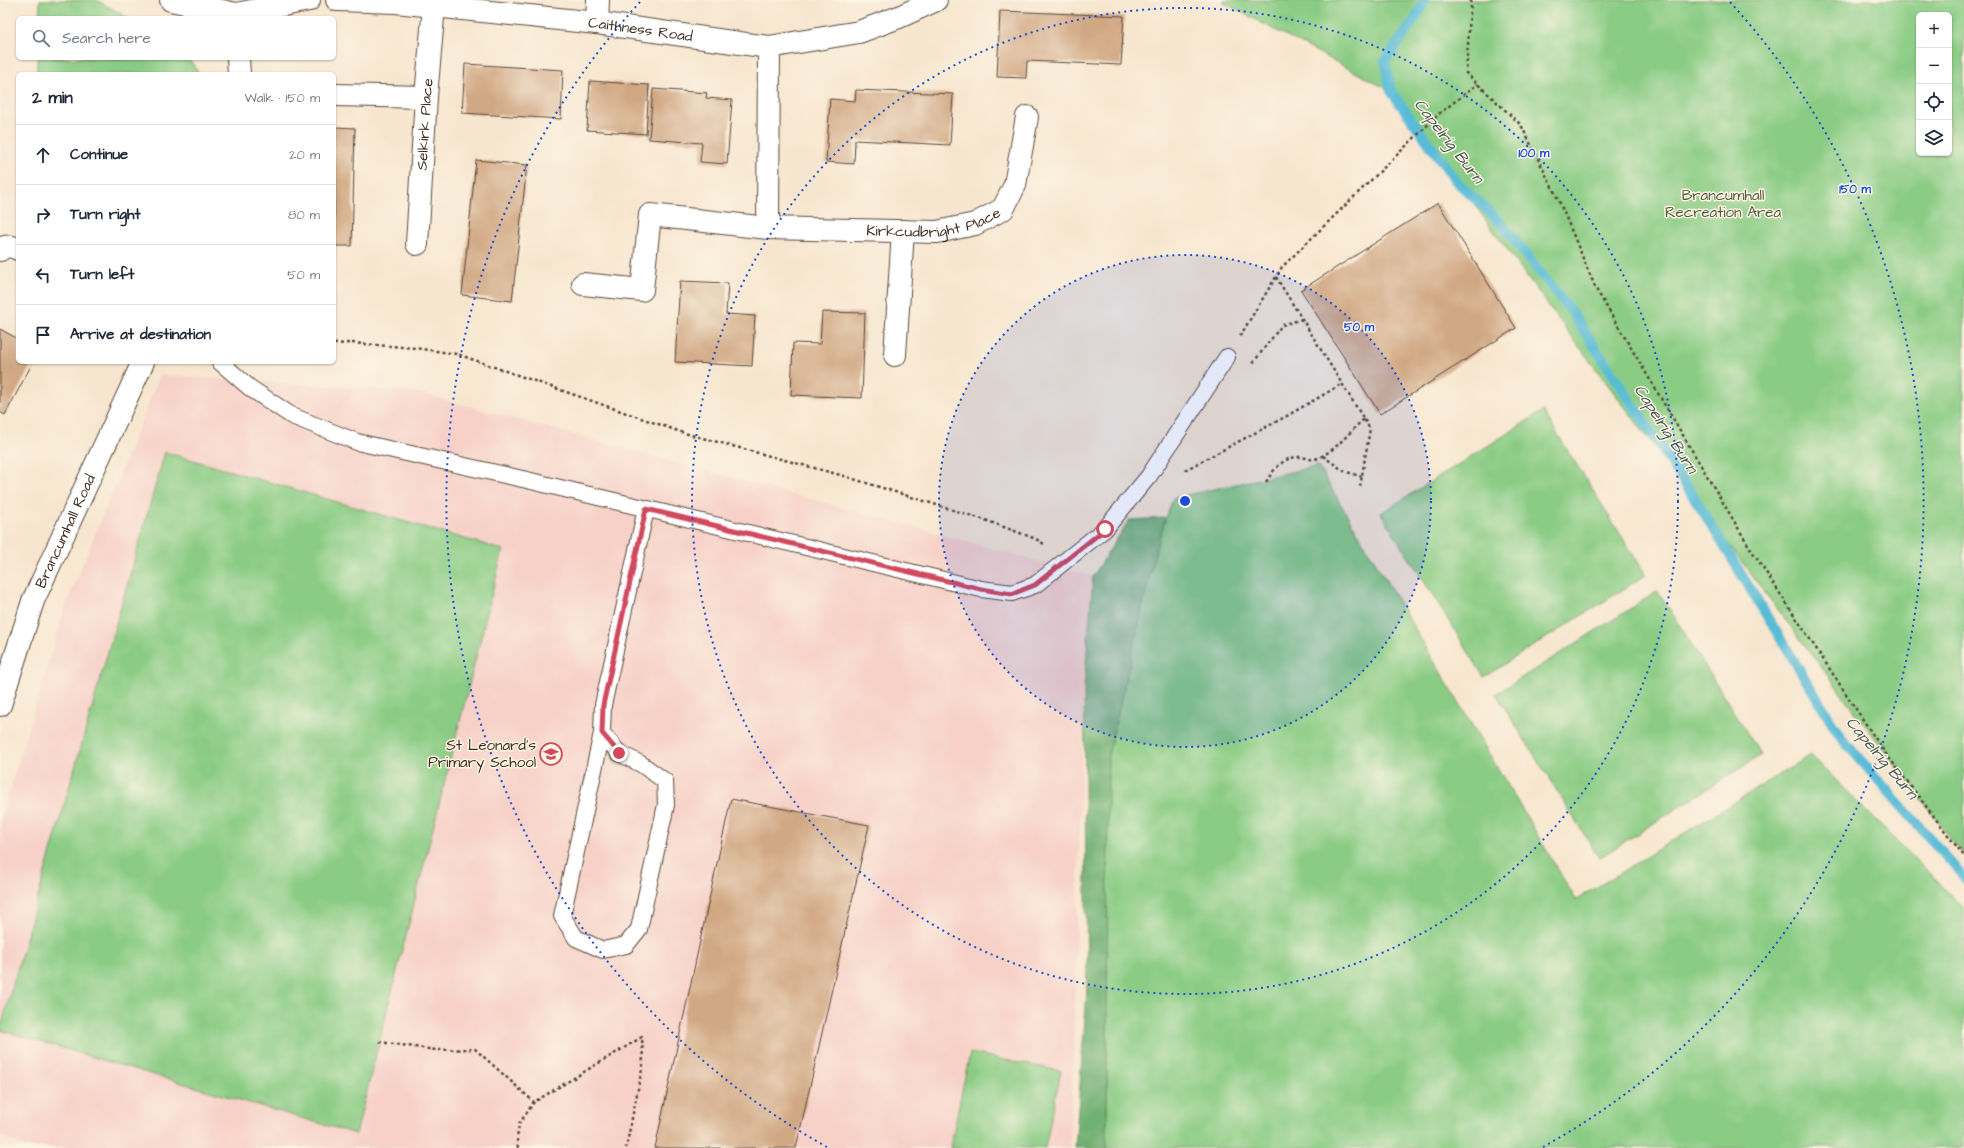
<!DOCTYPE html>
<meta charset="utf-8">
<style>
body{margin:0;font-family:"Architects Daughter",sans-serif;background:#f2f2f3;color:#1f2937}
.controls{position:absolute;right:12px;top:12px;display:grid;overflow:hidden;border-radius:6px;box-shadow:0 1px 3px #0004}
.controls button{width:36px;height:36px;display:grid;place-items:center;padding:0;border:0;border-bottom:1px solid #e0e1e3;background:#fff;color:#1f2937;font:20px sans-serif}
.stop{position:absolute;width:12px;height:12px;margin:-9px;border:3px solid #d1495b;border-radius:50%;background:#fff}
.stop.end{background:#d1495b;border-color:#fff;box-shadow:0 1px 4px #0008}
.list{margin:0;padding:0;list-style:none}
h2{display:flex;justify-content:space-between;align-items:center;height:52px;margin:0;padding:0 16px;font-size:17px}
h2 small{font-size:13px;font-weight:400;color:#747a83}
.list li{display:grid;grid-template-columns:26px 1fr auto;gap:12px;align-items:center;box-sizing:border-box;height:60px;padding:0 16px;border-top:1px solid #e0e1e3}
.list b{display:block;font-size:15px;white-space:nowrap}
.list em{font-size:13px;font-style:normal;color:#747a83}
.icon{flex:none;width:22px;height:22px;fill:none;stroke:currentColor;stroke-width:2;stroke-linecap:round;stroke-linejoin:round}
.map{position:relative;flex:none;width:1964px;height:1148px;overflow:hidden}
.search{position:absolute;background:#fff;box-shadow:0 1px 3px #0004;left:16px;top:16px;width:320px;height:44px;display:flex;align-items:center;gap:10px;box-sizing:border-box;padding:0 14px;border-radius:6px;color:#747a83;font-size:15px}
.panel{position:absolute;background:#fff;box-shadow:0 1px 3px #0004;left:16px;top:72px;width:320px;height:292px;border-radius:6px}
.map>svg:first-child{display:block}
</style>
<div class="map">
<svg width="1964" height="1148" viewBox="0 0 1964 1148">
<rect width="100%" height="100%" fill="#fcf5e5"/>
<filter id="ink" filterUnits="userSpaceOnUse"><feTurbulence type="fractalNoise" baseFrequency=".025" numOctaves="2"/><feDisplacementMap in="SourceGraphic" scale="8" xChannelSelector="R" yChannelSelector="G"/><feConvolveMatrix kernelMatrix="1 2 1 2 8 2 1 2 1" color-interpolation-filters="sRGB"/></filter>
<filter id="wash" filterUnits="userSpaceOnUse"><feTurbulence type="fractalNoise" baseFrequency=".012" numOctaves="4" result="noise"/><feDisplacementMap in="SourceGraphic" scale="16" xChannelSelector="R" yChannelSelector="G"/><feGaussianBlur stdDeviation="0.9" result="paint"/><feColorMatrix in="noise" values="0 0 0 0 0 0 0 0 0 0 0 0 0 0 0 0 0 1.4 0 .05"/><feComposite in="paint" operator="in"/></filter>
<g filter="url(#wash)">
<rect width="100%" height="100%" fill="#f7e6cf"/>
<path fill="#f7d1c8" d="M160,375L416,392L1093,576L1084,687L1070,1148H28L0,1136V821L65,608Z"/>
<path fill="#8acc84" stroke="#627b51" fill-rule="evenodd" d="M40,0H97L128,18H39Z
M1224,0H1964V856L1562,324L1391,91L1224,3ZM1919,15H1949V153H1919Z
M37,58H186L192,63L199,74H37Z
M1543,411L1646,575L1484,677L1381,513Z
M165,452L503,550L356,1134L0,1030Z
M1318,466L1576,900L1811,755L1964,908V1148H1085L1090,737L1173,498Z
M1658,591L1761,755L1599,858L1496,694Z
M970,1053L1061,1071L1045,1148H950Z"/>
<path fill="#6fb072" stroke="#556d48" d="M1166,518L1158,541L1108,756L1107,1148H1075L1087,992L1084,687L1093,576L1129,520Z"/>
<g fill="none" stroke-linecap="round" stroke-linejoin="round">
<path stroke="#59bbd7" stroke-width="10" d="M1425,0L1416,18L1385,61L1391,91L1456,181L1502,224L1573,314L1699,505L1842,739L1964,877"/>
</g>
<g id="blocks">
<path fill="#d1a884" d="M1000,11L1124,16L1121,65L1027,61L1026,78L997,77Z
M465,64L563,70L561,119L462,113Z
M590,81L649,85L646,134L587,130Z
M653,89L707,93L706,98L732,100L727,164L700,162L702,143L649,139Z
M856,90L953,94L950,145L855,140L854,164L826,162L830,99L855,101Z
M334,127L355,128L352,246H334Z
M476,160L527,165L512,301L462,295Z
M1438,203L1516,328L1380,414L1301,290Z
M680,281L728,283L726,314L755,316L752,366L675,362Z
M822,312L865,313L862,398L791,395L793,343L820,344Z
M0,329L18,339V362H33L5,415L0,412Z
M731,799L869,825L796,1148H655Z"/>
</g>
</g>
<g filter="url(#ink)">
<use href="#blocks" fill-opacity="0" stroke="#574639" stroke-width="1"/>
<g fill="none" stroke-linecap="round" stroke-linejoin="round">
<g stroke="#574639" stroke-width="18">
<path id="lane" d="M220,362L250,388L292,416L357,442L527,480L981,589L1012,593L1035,585L1105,529L1149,476L1227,357
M602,733L619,753L641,764L665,781L666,805L639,929L626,945L603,950L576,938L562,916L602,733L603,705L646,509"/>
</g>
<g stroke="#574639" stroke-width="24">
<g id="street">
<path d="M171,0L236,14L309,0"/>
<path id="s1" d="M337,0L396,2L434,6L597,23L769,47L859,32L899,17L936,0"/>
<path d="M597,23L598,0"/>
<path id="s2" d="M769,47L768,228L937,232L975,224L1003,209L1015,185L1027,117"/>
<path d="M238,58L239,74"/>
<path d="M334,95L426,97"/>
<path id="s3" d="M417,244L426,97L434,6"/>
<path d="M0,250C5,245 12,246 18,249"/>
<path d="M583,284L642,290L650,215L768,228"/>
<path d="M895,355L903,231"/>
<path id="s4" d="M0,705L33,601L143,362"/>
</g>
</g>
<path stroke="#574639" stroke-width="2.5" stroke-dasharray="3 3" stroke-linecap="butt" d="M1471,0L1466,73L1521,125L1559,201L1596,289L1750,548L1883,750L1964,856
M1276,277L1370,429L1360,487
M1240,336L1282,267L1441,112L1478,84
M334,344L351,343L415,348L457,354L684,433L844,476L985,520L1036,539L1044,544
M1253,363L1282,325L1302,319
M1323,456L1344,471L1362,477
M1185,470L1285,417L1342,384
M1266,482C1273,470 1283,457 1299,457C1310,457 1310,463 1322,456C1338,448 1350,431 1364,419
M379,1042L436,1050L475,1049L534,1102
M518,1148L517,1139L519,1124L534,1102L642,1037L643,1064L626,1148"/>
<use href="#lane" stroke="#fff" stroke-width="16"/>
<use href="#street" stroke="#fff" stroke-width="22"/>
</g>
</g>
<g fill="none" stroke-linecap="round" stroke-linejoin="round" filter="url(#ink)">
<path stroke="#d1495b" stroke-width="5" d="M619,753L602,733L603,705L646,509L981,589L1012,594L1035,585L1105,529"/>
</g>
<circle cx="1185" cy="501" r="246" fill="#1d4ed8" fill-opacity=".12"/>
<g fill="none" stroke="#1d4ed8" stroke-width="2" stroke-dasharray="2 4">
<circle cx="1185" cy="501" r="246"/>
<circle cx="1185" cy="501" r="493"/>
<path d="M827 1147A739 739 0 0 1 640 2M1730 2A739 739 0 0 1 1543 1147"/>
</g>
<defs>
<g id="school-ring" transform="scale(1.15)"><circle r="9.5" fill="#fcf5e5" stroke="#d1495b" stroke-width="1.5"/><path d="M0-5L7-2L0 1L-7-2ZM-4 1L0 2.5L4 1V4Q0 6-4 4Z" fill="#d1495b"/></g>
</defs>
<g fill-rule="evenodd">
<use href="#school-ring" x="551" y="754"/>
</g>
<g text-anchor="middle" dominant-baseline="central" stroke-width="3" stroke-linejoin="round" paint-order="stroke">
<g font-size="15" fill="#3b2a1e" stroke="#fcf5e5">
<text stroke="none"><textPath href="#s1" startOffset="305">Caithness Road</textPath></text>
<text stroke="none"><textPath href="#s3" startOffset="120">Selkirk Place</textPath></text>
<text stroke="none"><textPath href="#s2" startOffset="348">Kirkcudbright Place</textPath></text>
<text stroke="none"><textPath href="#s4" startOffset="186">Brancumhall Road</textPath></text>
</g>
<g font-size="15" fill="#535b3d" stroke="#fcf5e5">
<text x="1723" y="195">Brancumhall<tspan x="1723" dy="17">Recreation Area</tspan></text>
</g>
<g font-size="15" fill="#3b2a1e" stroke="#fcf5e5" text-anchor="end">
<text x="536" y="745">St Leonard's<tspan x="536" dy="17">Primary School</tspan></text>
</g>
<g font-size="16" font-style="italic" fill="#445656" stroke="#fcf5e5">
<text transform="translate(1449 141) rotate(52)">Capelrig Burn</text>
<text transform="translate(1666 429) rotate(57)">Capelrig Burn</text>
<text transform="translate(1882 758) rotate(50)">Capelrig Burn</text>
</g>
</g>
<circle cx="1185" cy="501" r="6" fill="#1d4ed8" stroke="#fcf5e5" stroke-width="2"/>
<g font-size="12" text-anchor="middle" font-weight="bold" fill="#1d4ed8" stroke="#fcf5e5" stroke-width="3" stroke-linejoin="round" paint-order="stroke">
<text x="1534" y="157">100 m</text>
<text x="1855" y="193">150 m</text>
<text x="1359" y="331">50 m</text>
</g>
</svg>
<div class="controls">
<button>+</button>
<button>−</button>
<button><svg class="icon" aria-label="locate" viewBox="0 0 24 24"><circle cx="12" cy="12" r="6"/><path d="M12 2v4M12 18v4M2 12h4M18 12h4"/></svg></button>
<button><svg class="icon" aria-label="layers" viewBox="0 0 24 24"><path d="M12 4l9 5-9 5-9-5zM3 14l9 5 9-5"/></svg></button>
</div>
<div class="stop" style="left:1105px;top:529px"></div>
<div class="stop end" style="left:619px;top:753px"></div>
<div class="search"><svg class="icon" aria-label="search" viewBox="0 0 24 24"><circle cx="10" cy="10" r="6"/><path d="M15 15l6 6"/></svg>Search here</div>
<section class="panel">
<h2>2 min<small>Walk · 150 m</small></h2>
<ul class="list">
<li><svg class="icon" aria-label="ahead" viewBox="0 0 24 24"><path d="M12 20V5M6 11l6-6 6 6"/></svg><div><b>Continue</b></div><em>20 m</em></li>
<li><svg class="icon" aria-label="right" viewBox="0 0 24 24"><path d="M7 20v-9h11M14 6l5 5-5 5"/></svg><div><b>Turn right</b></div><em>80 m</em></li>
<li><svg class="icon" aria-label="left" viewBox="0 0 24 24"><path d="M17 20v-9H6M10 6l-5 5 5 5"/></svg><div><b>Turn left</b></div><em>50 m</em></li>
<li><svg class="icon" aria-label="arrive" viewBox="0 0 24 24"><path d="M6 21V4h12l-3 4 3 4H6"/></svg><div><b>Arrive at destination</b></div></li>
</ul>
</section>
</div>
